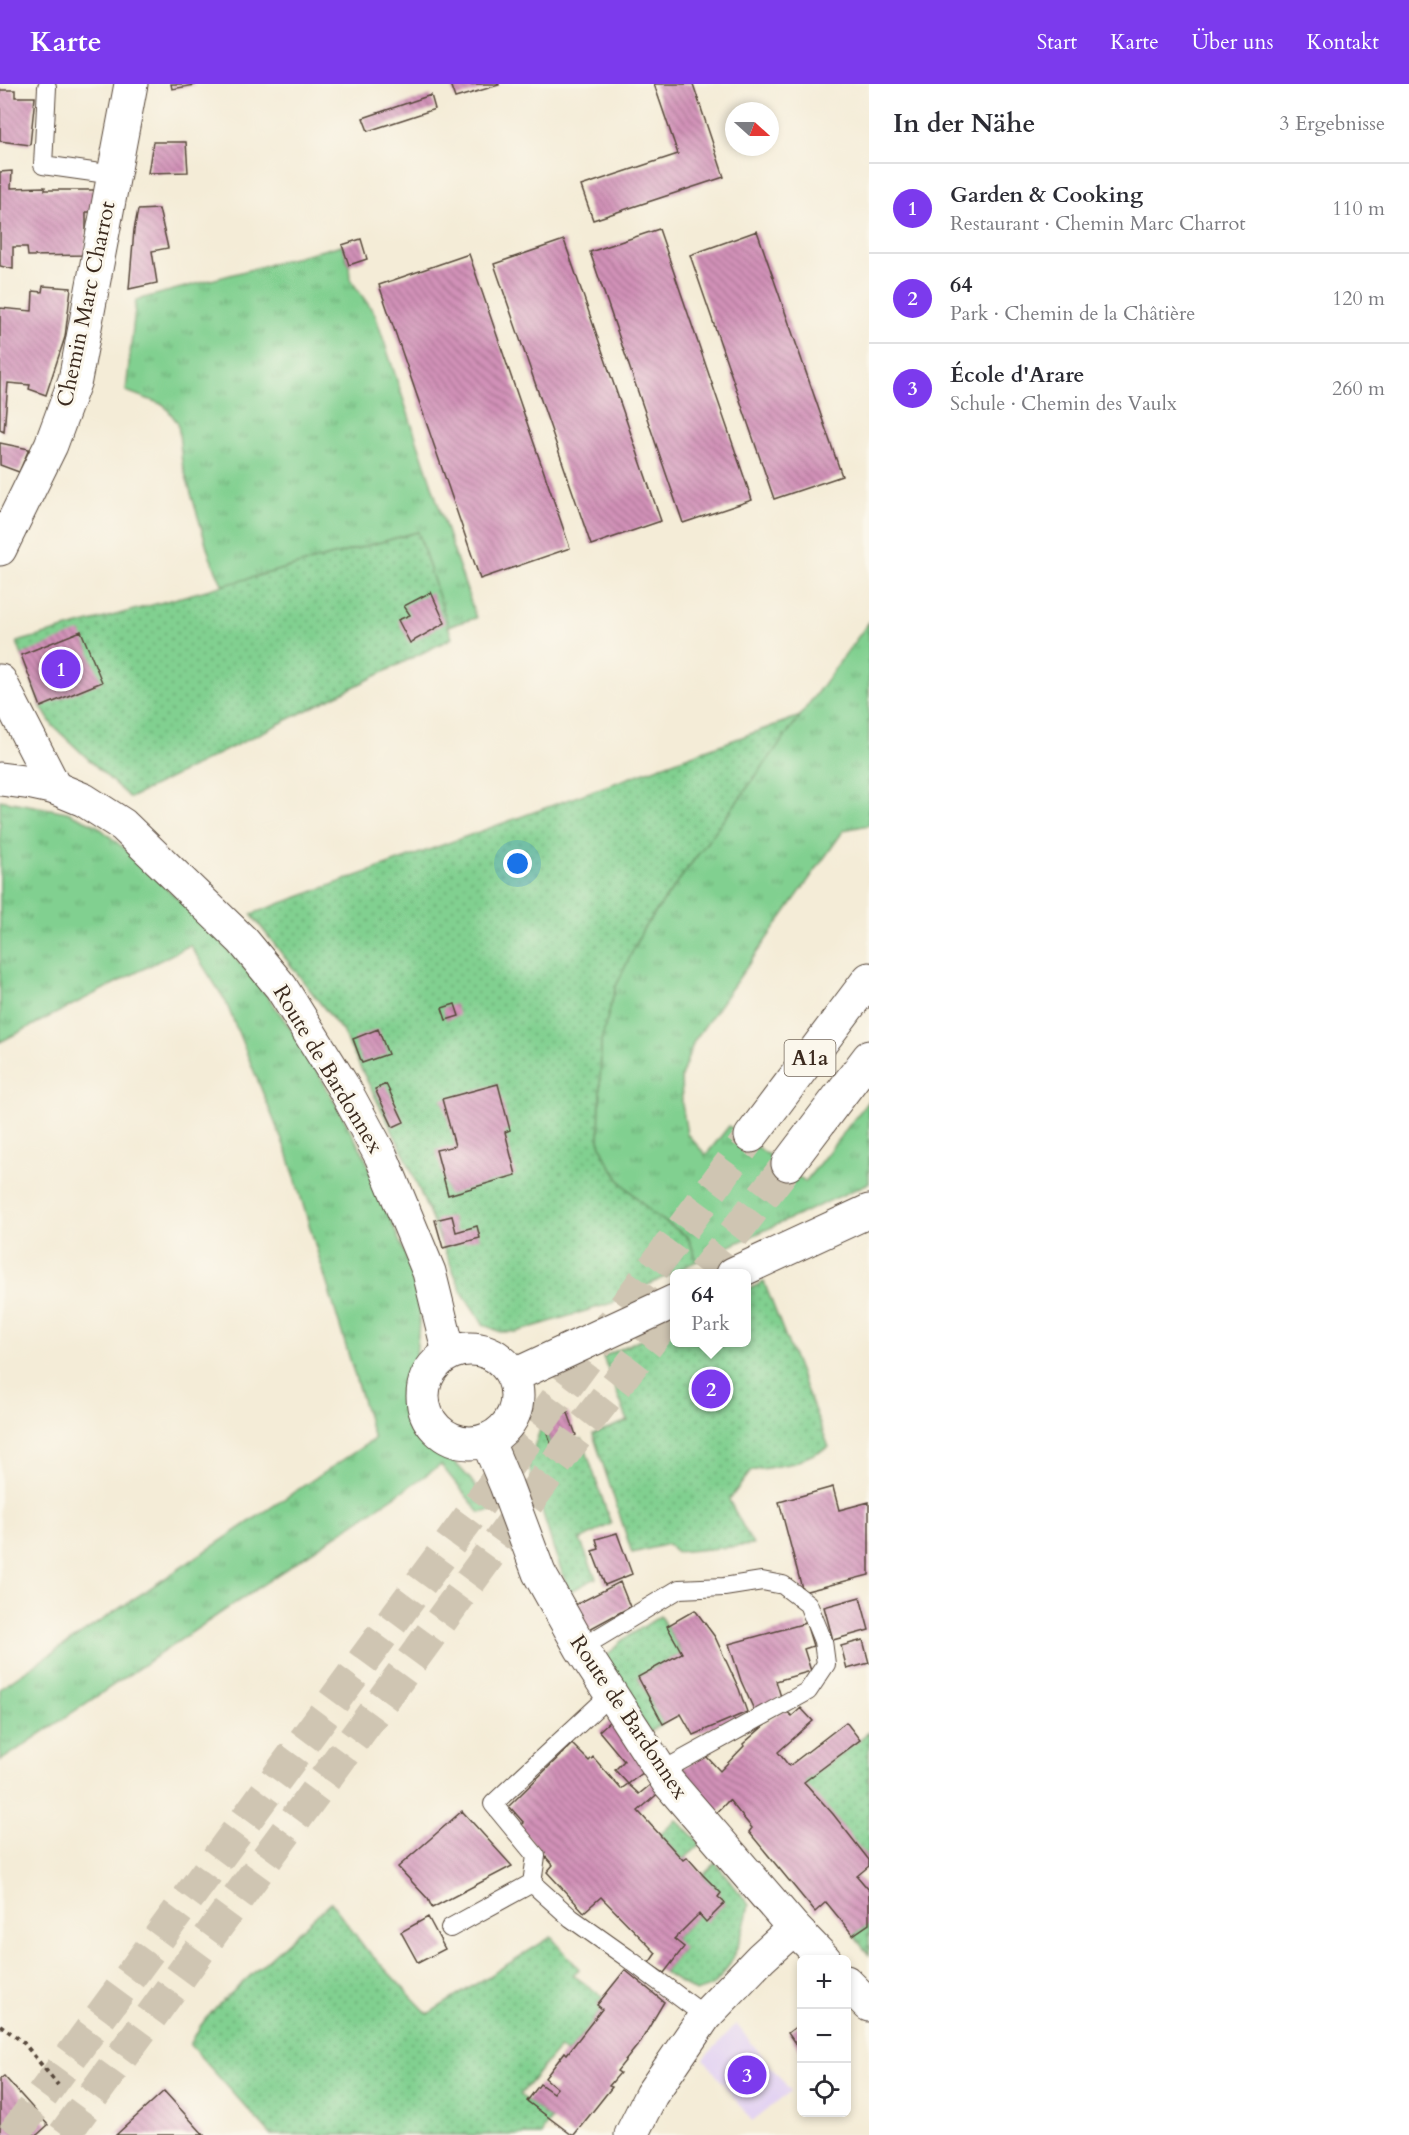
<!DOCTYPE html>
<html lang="de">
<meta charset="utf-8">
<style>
body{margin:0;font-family:Cardo,serif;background:#f7f7f7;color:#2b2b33}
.controls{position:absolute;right:18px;bottom:18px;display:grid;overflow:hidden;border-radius:9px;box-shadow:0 3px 9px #0003}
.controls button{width:54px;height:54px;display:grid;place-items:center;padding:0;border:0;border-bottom:2px solid #e1e1e2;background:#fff;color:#2b2b33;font:30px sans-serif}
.compass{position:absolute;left:725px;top:18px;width:54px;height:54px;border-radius:50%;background:#fff;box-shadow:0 3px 9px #0003;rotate:111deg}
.you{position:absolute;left:518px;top:780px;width:21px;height:21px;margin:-15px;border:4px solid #fff;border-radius:50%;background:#1a73e8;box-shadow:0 0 0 9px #1a73e833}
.badge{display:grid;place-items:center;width:39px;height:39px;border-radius:50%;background:#7c3aed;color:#fff;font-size:20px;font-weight:700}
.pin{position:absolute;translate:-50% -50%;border:3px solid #fff;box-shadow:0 2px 6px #0006}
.popup{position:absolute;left:670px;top:1185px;width:81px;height:78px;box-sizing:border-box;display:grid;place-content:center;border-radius:9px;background:#fff;filter:drop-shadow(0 2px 4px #0005);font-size:20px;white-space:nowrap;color:#7c7c81}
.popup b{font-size:22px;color:#2b2b33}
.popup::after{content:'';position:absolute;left:50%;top:100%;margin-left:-12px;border:12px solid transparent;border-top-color:#fff}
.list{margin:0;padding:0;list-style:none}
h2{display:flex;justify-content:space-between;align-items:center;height:78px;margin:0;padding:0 24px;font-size:26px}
h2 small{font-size:20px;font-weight:400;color:#7c7c81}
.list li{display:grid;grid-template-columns:39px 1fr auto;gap:18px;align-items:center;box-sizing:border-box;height:90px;padding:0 24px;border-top:2px solid #e1e1e2}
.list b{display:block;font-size:22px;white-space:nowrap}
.list p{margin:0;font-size:20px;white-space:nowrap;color:#7c7c81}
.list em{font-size:20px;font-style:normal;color:#7c7c81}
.icon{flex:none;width:33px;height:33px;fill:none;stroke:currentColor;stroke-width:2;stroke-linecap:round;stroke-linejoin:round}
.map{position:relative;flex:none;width:869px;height:2051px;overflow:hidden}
header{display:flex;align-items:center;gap:36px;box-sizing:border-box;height:84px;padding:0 30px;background:#7c3aed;color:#fff}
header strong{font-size:28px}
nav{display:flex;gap:33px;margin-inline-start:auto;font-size:21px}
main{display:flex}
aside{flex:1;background:#fff}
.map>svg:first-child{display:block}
</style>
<header>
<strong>Karte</strong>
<nav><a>Start</a><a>Karte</a><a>Über uns</a><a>Kontakt</a></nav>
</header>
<main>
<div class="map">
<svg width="869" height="2051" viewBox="0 0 869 2051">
<defs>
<pattern id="grass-tufts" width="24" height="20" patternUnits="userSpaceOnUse" patternTransform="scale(1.5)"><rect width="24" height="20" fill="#81d090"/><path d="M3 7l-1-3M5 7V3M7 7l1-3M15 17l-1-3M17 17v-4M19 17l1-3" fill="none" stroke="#6ba975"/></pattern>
<pattern id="garden-dots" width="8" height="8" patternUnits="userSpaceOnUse" patternTransform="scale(1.5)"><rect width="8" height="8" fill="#81d090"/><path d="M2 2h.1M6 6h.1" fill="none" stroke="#6ba975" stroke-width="1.8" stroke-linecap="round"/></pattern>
<pattern id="building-back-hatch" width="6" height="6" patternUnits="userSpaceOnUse" patternTransform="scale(1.5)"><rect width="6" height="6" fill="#d191b8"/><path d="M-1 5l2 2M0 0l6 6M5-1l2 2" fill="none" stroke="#ab7795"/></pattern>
</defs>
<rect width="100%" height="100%" fill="#fbf7ec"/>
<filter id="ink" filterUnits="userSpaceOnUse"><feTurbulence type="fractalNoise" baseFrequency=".0167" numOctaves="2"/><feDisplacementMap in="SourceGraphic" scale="12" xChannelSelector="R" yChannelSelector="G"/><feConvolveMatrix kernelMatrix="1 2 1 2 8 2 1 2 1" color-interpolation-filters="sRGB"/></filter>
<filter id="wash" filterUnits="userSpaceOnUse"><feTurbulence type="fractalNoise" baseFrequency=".008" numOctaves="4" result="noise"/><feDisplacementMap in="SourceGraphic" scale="24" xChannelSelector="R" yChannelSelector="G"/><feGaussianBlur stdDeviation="1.35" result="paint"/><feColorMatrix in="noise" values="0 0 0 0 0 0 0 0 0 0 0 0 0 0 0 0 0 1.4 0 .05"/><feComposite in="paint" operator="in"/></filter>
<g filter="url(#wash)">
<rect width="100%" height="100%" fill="#f4ecd7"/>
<path fill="#e3d3f2" d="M736,1940L791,2007L752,2037L704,1975Z"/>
<path fill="url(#grass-tufts)" stroke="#5e7d57" stroke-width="1.5" d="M342,161L349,181L350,195L375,230L476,534L448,542L418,448L223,502L210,473L182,379L178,339L164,321L126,307L136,216Z
M869,538V741L844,746L694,957L681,993L682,1020L687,1050L706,1071L729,1042L805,1098L869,1016V1099L697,1177L688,1153L653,1130L620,1097L606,1075L599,1056L601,957L616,902L643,845Z
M0,716L67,728L96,741L126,766L215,850L266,910L305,965L364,1071L409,1180L420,1228L416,1273L411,1305L413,1328L430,1357L448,1371L471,1396L493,1426L480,1429L441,1381L0,1677V1604L374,1355L288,1071L225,916L190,861L0,958Z"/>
<path fill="url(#garden-dots)" stroke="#5e7d57" stroke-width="1.5" d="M418,448L452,554L130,714L53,642L41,623L17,558Z
M800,632L643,845L616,902L601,957L599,1056L606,1075L620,1097L653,1130L688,1153L697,1177L612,1219L516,1248H500L483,1240L462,1208L405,1072L342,947L251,830Z
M764,1198L829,1363L794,1379L751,1387L729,1416L753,1461L676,1468L668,1460L632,1469L593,1350L628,1337L603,1273L675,1239V1258H747V1206Z
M543,1338L553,1367L582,1355L611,1440L580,1456L596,1494L569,1508L553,1463L528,1380Z
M660,1532L682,1569L638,1593L663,1640L649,1648L605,1574L621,1557Z
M869,1648V1776L804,1698Z
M676,1736L701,1760L683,1776L660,1751Z
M716,1779L749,1821C744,1847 735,1882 713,1901C709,1904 701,1906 696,1908L664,1889L683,1864L674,1855L699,1830L706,1837L725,1819L703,1791Z
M331,1818L365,1864L428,1930L551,1853L579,1885L573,1891L603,1913L597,1921L602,1925L567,1970L559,1964L520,2011L551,2035L541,2051H271L190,1961L201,1941L216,1923Z
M869,1840V1871L853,1851Z"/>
<g id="blocks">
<path fill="url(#building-back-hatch)" d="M171,0H195V1L172,5Z
M450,0H499V1L455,14Z
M654,0H693L724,93L593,136L581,102L678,70Z
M0,6H15V13H35L30,61L0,57Z
M431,11L435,25L368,47L363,34Z
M153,58H186L188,88L148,89Z
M12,87L11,104L45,103V106H97L93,128H86V171L28,172L27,163H13V185L0,182V88Z
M159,125L168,164L152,167L157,199L129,205L134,146L138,126Z
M659,145L752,416L683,439L590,168Z
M757,147L842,392L774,415L690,171Z
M361,155L367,175L349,181L342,161Z
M564,156L661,437L591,461L494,180Z
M469,170L570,464L480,495L379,201Z
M43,202L71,204L65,253L46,311L29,305L30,301L8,299L4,348L0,346V224L32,227L33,207L42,208Z
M0,359L29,365L19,388L0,381Z
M431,508L445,539L410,559L398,536L410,531L404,522Z
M81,547L102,598L41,623L21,571Z
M455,920L459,932L446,936L442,924Z
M378,945L388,970L362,979L353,955Z
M386,1000L404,1038L393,1043L375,1005Z
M498,1000L510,1046L505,1048L516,1091L448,1111L436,1066L455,1062L442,1015Z
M452,1132L456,1148L477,1142L480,1154L443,1164L435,1136Z
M568,1329L576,1351L551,1360L543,1338Z
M833,1403L839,1426L869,1418V1491L803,1508L779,1418Z
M617,1449L632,1490L605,1501L592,1467L599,1465L596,1455Z
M620,1498L630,1523L586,1547L573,1522Z
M860,1513L869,1546L833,1556L824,1523Z
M695,1526L715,1553L739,1605L747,1628L693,1651L681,1630L663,1640L638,1593L682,1569L667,1542Z
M806,1539L813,1562L804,1565L811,1587L776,1597L781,1613L755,1628L741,1597L729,1560Z
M863,1556L869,1579L847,1585L841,1562Z
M801,1624L813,1637L778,1668L789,1682L846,1638L860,1656L804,1698L833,1730L869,1776V1782L857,1792L869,1806V1840L853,1851L826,1818L815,1828L749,1748L752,1744L729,1716L711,1735L676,1688L705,1671L720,1687L744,1662L743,1660L775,1632L785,1626L792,1632Z
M611,1636L648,1685L628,1700L615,1686L624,1677L599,1647Z
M572,1660L589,1677L593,1673L621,1705L628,1700L639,1710L655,1697L662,1706L638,1727L683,1776L687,1773L703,1791L721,1809L718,1813L725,1819L706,1838L699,1830L674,1855L684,1863L664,1889L649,1879L656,1869L601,1813L584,1828L547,1788L553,1781L519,1743L524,1739L509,1722Z
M462,1727L512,1782L432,1824L428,1815L398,1783Z
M428,1833L445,1865L418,1879L401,1848Z
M625,1886L664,1918L641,1957L617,1987L620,1989L609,2002L612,2003L574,2051H572L527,2017L540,2000L553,2009L557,2004L545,1994L565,1968L567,1970L602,1925L597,1921Z
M801,1939V1968L788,1949Z
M4,1992L48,2041L37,2051H0V1995Z
M164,2007L204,2051H116Z"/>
</g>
</g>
<g filter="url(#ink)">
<use href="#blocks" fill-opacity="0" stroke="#57473a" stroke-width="1.5"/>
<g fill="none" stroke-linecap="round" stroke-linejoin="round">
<path stroke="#cfc5b2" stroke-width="33" stroke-dasharray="33 16" stroke-linecap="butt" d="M703,1190L788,1080
M13,2051L751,1052
M64,2051L577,1351L675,1225"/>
<g stroke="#57473a" stroke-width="20">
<path id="service" d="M47,3L43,81L114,91
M581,1564L679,1505L724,1503L762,1497L783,1501L808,1520L823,1557L826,1580L808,1607L662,1687
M532,1799L536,1772L493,1720L612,1609
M532,1799L571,1834L626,1873L705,1932
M450,1844L532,1799"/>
</g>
<g stroke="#57473a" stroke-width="35">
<path id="minor" d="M0,465L51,361L75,296L131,0
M0,597L55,704
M487,1356L506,1401L539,1489L581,1564L668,1698L794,1844L825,1876
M846,1898L869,1921
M631,2051L651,2011L705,1932L761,1874L794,1844"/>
</g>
<g stroke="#57473a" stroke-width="35">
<path id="tertiary" d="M0,695L32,699L55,704L84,716L123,741L243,857L281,903L344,1004L381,1072L429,1188L449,1269
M733,1190L869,1127
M423 1312a47 47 0 1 1 94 0a47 47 0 1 1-94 0Z
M513,1292L675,1217"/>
</g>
<g stroke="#57473a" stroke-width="35">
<path id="motorway" d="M751,1052L869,895
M788,1080L869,973"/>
</g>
<path stroke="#57473a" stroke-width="4" stroke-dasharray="4.5 4.5" stroke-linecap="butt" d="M0,1941L23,1958L58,2001"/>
<use href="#service" stroke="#fff" stroke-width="18"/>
<use href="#minor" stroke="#fff" stroke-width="33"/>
<use href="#tertiary" stroke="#fff" stroke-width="33"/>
<use href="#motorway" stroke="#fff" stroke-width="33"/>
</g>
</g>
<g text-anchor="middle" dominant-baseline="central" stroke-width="6" stroke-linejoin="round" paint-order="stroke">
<rect fill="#fbf7ec" stroke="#75685c" stroke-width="1.5" x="784.5" y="956" width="51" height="36" rx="4.5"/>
<g font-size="21" font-weight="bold" fill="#3b2a1e">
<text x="810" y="974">A1a</text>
</g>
<g font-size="22" fill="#3b2a1e" stroke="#fbf7ec">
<text transform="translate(86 220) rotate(-78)">Chemin Marc Charrot</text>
<text transform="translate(328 985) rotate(59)">Route de Bardonnex</text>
<text transform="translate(629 1633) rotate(56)">Route de Bardonnex</text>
</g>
</g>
</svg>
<div class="controls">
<button>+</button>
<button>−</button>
<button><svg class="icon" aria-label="locate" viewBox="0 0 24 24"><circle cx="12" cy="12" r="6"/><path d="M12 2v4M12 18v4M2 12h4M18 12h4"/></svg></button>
</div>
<svg class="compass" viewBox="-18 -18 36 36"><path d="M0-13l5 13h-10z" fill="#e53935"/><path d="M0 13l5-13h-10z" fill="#7c7c81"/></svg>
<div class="you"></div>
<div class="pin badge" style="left:61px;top:585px">1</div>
<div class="pin badge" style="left:711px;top:1305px">2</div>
<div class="popup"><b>64</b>Park</div>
<div class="pin badge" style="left:747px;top:1991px">3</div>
</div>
<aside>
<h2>In der Nähe<small>3 Ergebnisse</small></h2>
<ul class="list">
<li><span class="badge">1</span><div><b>Garden &amp; Cooking</b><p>Restaurant · Chemin Marc Charrot</p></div><em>110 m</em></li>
<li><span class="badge">2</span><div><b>64</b><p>Park · Chemin de la Châtière</p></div><em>120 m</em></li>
<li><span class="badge">3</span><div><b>École d'Arare</b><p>Schule · Chemin des Vaulx</p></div><em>260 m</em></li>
</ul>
</aside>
</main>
